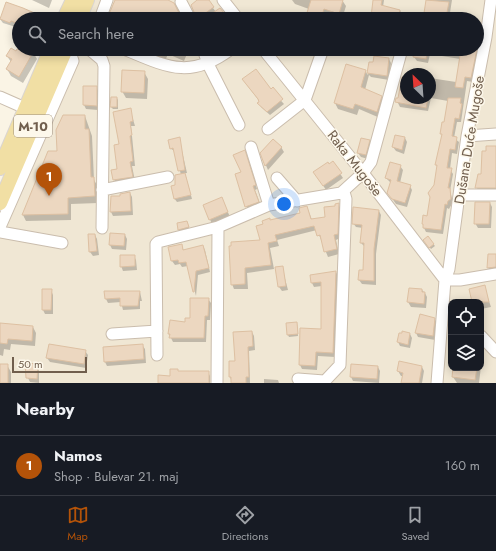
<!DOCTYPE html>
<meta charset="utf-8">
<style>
body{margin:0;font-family:Jost,sans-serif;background:#20242c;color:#f1f3f6}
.controls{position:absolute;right:12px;bottom:12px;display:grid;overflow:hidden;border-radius:8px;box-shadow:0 2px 10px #0003}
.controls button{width:36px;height:36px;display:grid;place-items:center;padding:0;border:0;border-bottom:1px solid #363941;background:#171b24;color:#f1f3f6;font:20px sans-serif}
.compass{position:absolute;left:400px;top:68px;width:36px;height:36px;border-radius:50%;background:#171b24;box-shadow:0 2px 10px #0003;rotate:335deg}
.scale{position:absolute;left:12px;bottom:10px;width:75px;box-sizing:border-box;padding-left:4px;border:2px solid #705e4d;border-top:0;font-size:11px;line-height:14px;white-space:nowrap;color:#705e4d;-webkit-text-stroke:3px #fdf8eb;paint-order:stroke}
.you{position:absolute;left:284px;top:204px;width:14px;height:14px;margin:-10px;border:3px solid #fff;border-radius:50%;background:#1a73e8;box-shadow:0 0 0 6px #1a73e833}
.badge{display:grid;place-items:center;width:26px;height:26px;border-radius:50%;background:#b45309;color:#fff;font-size:13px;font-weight:700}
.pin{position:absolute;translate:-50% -33px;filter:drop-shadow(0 1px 2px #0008)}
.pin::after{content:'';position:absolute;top:21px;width:14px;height:12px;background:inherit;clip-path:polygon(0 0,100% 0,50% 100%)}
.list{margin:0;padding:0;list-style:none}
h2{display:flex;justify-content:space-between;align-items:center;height:52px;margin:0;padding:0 16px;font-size:17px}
h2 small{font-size:13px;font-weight:400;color:#9ea1a6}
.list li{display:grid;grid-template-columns:26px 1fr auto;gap:12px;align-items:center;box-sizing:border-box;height:60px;padding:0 16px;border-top:1px solid #363941}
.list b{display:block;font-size:15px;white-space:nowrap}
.list p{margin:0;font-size:13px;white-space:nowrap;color:#9ea1a6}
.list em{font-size:13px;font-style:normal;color:#9ea1a6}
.icon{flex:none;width:22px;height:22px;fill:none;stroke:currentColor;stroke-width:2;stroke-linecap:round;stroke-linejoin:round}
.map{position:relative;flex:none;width:496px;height:383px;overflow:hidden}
.search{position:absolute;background:#171b24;box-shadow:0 2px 10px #0003;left:12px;right:12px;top:12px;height:44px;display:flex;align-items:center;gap:10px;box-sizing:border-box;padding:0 14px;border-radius:22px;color:#9ea1a6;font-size:15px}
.sheet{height:112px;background:#171b24}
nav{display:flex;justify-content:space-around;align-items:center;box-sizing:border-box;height:56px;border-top:1px solid #363941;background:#171b24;font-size:11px;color:#9ea1a6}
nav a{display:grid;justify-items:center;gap:2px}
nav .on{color:#b45309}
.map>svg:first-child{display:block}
</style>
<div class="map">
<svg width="496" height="383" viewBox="0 0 496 383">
<rect width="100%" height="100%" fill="#faf4e5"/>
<path fill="#f0e7d4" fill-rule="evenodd" d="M90,0H496V383H0V216L67,49H477V19H80ZM406,74H430V98H406ZM451,302H481V368H451Z"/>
<path fill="#0003" d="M32,0H52L49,8Z
M199,0H207L216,12L228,19H215L212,14L205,19H198L192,6Z
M292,0H342L346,6L342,19L327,15L325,19H306L309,9L295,4Z
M374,0H384L383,7L400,10L402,15L401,19H373L372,17Z
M427,0H452L449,19L427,17L425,13Z
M0,19H31H19V28L3,23Z
M477,45L479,49L473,82L467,81L461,122H457L454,138L459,142L457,154L452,153L450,169L453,174L450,191L453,202L449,209L447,208L443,234L426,232L424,228L435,186L438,167L436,165L443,137L441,133L444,124L448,101L431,98L428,111L400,107L398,103L402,85L406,86V98H430V78L456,82L460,59L430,54L428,63L417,61L414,57L416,49H477Z
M19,48L27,49L33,52L37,59L23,83L11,76L7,69L11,62L7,56L17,52Z
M134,49H189L184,61L168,54L165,61Z
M389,59L391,63L389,80L371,77L369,75L365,90L381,97L385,103L380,118L359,109L357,115L338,109L335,103L365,71L368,75L370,63H374Z
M144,72L148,79L147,99L126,98L122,91Z
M243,80L271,90L284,104L270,115L261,107L259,103L260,102Z
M84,87H96L99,92L98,110L86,109L84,105Z
M112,98H117L118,100V109H113L111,107Z
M130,109L135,126H131L135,166H132L135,181L116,184L114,179L118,170L120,145Z
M85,116L92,136L94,180L97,185L98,203L71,204V220L26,221L23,215L58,152Z
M179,138L187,173H185L192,199L177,202L174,198L176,185L181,175L175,151L171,149Z
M405,138L407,142L404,154L396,151L393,147Z
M369,141L372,145L368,159L361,157L358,153Z
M281,147L284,152L268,170L261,154Z
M496,147V192H479L477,188L482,176L487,152Z
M247,156L257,189L255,190L261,206L248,211L236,175L242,173Z
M333,163L343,178L326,190L317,176Z
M400,166L403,170L400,183L410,186L412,190L407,207L396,204L391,197V183L386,178Z
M130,193L132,197L133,215L113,216L111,212L121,197Z
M224,203L230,217L212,224L204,206Z
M490,203L492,207L491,228H478L475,223Z
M338,204L341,209L340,238L336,240L339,254L328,257L317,230L277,240L279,246L270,248L274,269L247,273L248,289H234L232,284L262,241L270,221L301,213L307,207L312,220L326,218Z
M379,211L381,215L376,254V285L362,284L359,280L364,271L365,247L361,243L363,228L356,227L353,223Z
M187,222L190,231L181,234L179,229Z
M111,234L125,235L127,239L126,250L112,249L110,245Z
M95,235L97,239L99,255L93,256L90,252Z
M428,238L435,246L431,249L426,242Z
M181,245L184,251L203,246L205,250L210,272L198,275L196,296L188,266L182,267L180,264L175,265L172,261L170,247Z
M496,255V272H490L488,267Z
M134,256L136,260L137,270L123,271L121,266Z
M282,267L288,290L282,291L279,287Z
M336,272L338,276L335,357L318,356L317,370L302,369L300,365L301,329L321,330L322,286L314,287L312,283Z
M484,286L491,307L481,309V302H473Z
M410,289L422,290L425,293L427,297L426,308L411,307L408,302Z
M51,290L53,295V314H45L43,310Z
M140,292L142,301H140V309L123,310L121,302L108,303L106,299Z
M208,299L211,303L210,320H207L206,342H173L169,334L191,319Z
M434,318L437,323L435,340L418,337L416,333Z
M297,323L298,336L289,337L288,335Z
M0,324L33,327L36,333L35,346L11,344L10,350L4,349L3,356L0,355Z
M252,332L254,336L255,350L249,351L250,383H232L230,377Z
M410,334L412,338L410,348L400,346L398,342Z
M142,345L145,349L146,363L107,366L105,362Z
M85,351L88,355L86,368L50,362L47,358Z
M481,355L482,358L479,383H457L453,377L454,368H481Z
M0,365H7L11,372V383H0Z
M37,366L39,371V383L30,382L27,376Z
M378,367L380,371L379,383L353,381L351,377Z
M422,367L424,371L422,383H402L403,376H401L398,371Z
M177,370L179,372H208L210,376V383H159L171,377Z
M264,379L278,380L279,383H264Z"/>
<path fill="#ecd7c0" stroke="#ddc0a2" d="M115,0H168L174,3L182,19H107Z
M197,0H209L214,7L197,19L191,5Z
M311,0H343L339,14L324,9L321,19H305Z
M373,0H382L381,5L400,10L398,19L371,17Z
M426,0L449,2L446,18L424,13Z
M6,2L23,8L48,19H19V24L11,21L10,23L0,19Z
M220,8L229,19H214L211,14Z
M11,48L16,51L17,49H29L34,51L19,77L6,69L12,59L6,56Z
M142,49H165L162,56Z
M415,49H428L426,59L413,57Z
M461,49H477L471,78L465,77L463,88L455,87Z
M374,56L389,58L387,76L367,73L369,62H373Z
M346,64L366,70L361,87L382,96L377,112L355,104L353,109L334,103Z
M256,69L271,89L273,87L283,99L267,112L257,103L259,102L258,99L242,79Z
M122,70L145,71L144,93L121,92Z
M402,77L406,78V98H428L426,108L395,102L396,98H398Z
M83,86H97V106L83,105Z
M111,97H117V107H110Z
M448,98H461L460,103L462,104L459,119L455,118L452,136L457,137L455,150L450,149L447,168H452L448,188H450L451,199L448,201L447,205L445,204L441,230L423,228V224H422L423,215L427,216L430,197L428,193L434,185L437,165H435L442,134H440L442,122H444Z
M131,108L133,121L130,122L132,135L130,136L133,161L130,162L133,177L113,180L111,170L117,169L114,145L119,144L113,112Z
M63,115H85V129H89L91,177H94L95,196L68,198V214L22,215L48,151H57L56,130Z
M395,135L405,137L402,150L392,147Z
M180,137L185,170L178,171L173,148L170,149L168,140Z
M361,138L370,140L366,155L357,153Z
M273,139L282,147L265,166L260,153Z
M486,146H496V188H475L478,174H481L482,151H486Z
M245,150L256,185L253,186L259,202L245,207L235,174L241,172L233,155Z
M333,161L342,173L323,186L313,172L328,162L329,164Z
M390,162L401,165L397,181L411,185L405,203L392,199L387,193L391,180L385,178Z
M185,173L191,195L174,199L171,186L175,185V175Z
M130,192L131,211L110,212L111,196H120V194Z
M222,197L228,212L209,220L203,205Z
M475,202H490L489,224H474Z
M339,203L338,234L334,235L337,249L324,252L320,235L317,236L314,226L275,235L277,241L268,243L271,265L245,268V284L231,285L229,246H231V242L260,240L256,226L263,224L262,221L270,218V220L300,213L299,208L307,206L311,219L325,217L324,207L335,206V204Z
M353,207L379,210L374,249V281L358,280L359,270H363L364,243H360L362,225L352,224Z
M187,221L189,227L178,230L177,223Z
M110,233L125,234L124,246L109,245Z
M88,234H95L97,251L89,252Z
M428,236L434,244L429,248L423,240Z
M182,244L183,250L203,245L209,268L196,271L194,292H193L186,262L179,263L178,260L171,261L168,247Z
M488,254H496V267L487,268Z
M120,255H135V266L120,267Z
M283,266L286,286L278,287L275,267Z
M336,271L333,353L316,352L315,366L299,365L300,328L321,329V282L311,283L310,275Z
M485,285L489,302H472L469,289Z
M409,288L422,289V292H425L424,304L407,302Z
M42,289H52L51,310H42Z
M104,291H140L138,306H120V298L105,299Z
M190,298H209L208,316H205L204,338H169L170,334H168L170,320L185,322V318H190Z
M420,314L435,318L433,336L415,333Z
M297,322L298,334L287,335L286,323Z
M0,323L33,326L32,341L8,339L7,344L0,343Z
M252,331L253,346L248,347L249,377H246V383H231V377H229V361H235L233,332Z
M402,331L410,333L408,345L397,342L399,333H402Z
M49,344L86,350L84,364L46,358Z
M143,344L144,359L104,362L103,347Z
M399,361L422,366L419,383H401L403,373L397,371Z
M25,363L38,364L37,379L26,378Z
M0,364H8V383H0Z
M351,364L378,366L377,379L350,377Z
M453,368H477L475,380L452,377Z
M170,369H178V371H209V383H158V375L170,376Z"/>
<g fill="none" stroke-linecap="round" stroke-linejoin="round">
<g stroke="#cabdad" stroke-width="13">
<path id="minor" d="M223,0L238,19
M181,2L190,19
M100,19L107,0
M332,19V18
M89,49L102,60L104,66L102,228
M124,49C167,67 190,80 231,49
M203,49L208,64L239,125
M263,49L363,173L445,280
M0,97L25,108
M268,129L305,100L323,49
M467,136L496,134
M251,147L269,205
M277,178L297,201
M102,190L168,177
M459,195H496
M0,227L73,61L69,49
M0,232L62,243
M445,280H460L496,274
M112,334L157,331
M481,336L496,352
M157,355L156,244L158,242L218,227L269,205L341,193L363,173L371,162L402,49
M298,379L324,381
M217,383L218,227
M323,383L340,365L346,199L344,192
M437,383L445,280L449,269L467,136L486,37L491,0"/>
</g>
<g stroke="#dad5d1" stroke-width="16">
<path id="major" d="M64,19L73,0
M79,19L87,0
M0,168L51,49
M0,203L66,49"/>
</g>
<use href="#minor" stroke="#fff" stroke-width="11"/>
<use href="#major" stroke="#f1dfa4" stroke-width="14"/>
</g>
<g text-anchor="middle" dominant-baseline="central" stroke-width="3" stroke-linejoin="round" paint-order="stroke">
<rect fill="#fdf8eb" stroke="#9a8c7c" stroke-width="1" x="14" y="115" width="38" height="22" rx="3"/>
<g font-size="13" font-weight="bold" fill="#705e4d">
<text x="33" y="126">M-10</text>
</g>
<g font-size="14" fill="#705e4d" stroke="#fdf8eb">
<text transform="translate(469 140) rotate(-81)">Dušana Duće Mugoše</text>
<text transform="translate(355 163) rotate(52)">Raka Mugoše</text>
</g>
</g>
</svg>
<div class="controls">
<button><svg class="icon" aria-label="locate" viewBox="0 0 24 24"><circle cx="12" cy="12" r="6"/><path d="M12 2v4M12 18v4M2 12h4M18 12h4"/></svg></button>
<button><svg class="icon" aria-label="layers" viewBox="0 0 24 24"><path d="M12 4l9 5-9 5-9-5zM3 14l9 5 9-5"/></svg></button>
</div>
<svg class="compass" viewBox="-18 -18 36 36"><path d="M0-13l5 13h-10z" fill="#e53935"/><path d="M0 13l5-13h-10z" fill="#9ea1a6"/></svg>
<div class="scale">50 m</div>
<div class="you"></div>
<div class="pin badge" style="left:49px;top:196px">1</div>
<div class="search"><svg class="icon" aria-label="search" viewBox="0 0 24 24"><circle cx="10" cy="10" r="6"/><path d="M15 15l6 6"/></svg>Search here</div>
</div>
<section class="sheet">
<h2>Nearby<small></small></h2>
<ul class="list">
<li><span class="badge">1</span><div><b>Namos</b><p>Shop · Bulevar 21. maj</p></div><em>160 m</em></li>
</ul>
</section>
<nav>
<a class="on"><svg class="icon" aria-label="map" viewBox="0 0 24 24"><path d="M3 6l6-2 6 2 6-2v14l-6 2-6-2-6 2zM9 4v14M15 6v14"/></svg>Map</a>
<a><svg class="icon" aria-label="directions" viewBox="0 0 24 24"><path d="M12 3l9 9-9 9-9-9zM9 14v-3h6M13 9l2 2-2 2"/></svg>Directions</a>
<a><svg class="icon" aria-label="saved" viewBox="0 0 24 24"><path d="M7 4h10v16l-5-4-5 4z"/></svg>Saved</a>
</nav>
